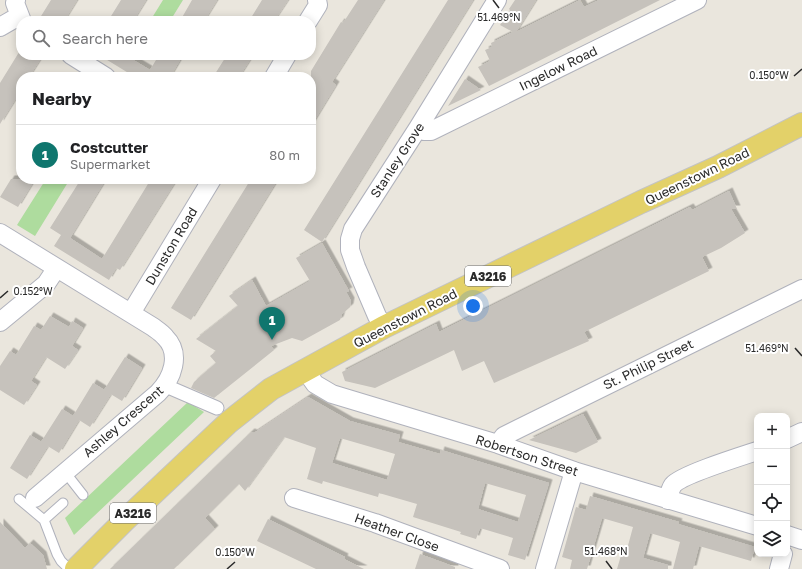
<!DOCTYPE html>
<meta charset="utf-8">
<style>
body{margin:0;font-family:"Golos Text",sans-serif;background:#f6f6f6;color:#202124}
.controls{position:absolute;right:12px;bottom:12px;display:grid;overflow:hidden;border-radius:8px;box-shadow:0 2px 10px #0003}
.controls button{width:36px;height:36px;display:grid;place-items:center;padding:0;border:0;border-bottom:1px solid #e0e0e0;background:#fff;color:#202124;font:20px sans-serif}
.you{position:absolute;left:473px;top:306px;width:14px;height:14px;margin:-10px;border:3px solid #fff;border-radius:50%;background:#1a73e8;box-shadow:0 0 0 6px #1a73e833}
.badge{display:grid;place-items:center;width:26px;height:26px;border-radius:50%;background:#0f766e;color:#fff;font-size:13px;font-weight:700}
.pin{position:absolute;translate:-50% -33px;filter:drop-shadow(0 1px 2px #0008)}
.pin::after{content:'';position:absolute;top:21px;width:14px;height:12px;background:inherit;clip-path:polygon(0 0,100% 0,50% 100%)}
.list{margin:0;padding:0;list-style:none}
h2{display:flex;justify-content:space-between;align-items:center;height:52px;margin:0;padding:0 16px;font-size:17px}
h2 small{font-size:13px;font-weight:400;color:#757577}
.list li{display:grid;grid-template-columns:26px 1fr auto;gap:12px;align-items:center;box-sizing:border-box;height:60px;padding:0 16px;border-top:1px solid #e0e0e0}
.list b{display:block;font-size:15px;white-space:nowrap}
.list p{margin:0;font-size:13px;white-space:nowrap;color:#757577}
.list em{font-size:13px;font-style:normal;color:#757577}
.icon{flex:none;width:22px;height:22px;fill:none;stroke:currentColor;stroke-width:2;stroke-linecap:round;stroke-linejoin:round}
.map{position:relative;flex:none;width:802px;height:569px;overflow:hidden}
.search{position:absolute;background:#fff;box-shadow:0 2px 10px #0003;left:16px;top:16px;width:300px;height:44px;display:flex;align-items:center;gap:10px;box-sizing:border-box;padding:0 14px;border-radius:16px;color:#757577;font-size:15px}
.panel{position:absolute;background:#fff;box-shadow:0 2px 10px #0003;left:16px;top:72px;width:300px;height:112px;border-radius:16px}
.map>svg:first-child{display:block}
</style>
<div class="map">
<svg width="802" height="569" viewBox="0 0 802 569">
<defs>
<filter id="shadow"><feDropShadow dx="3.5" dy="-3.5" stdDeviation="0" flood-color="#0004"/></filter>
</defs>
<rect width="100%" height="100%" fill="#eae6dd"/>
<path fill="#aedc9e" d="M163,0H183L170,21H150Z
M46,179H70L35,236L17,225Z
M188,402L204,412L74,535L65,518Z"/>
<path fill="#c6c2bc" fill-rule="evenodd" filter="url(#shadow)" d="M51,0H77L64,21H38Z
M121,0H146L133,21H108Z
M192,0H217L204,21H180Z
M262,0H288L274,21H249Z
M358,0H384L332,82L336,85L311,126V71L341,22L343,23Z
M448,0H473L322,242L304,230Z
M515,0H536L516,32L580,0L584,7L599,0H660L489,86L478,67L490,61L485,50L492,47L491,43L513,32L500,25L510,10L509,9Z
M21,49V55H43L29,77H21V90L0,124V83Z
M99,55H125L150,70L159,55H183L170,77H135Z
M227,55H253L239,77H213Z
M465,79L481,90L448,106Z
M11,179H35L18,207L0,197Z
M81,179H106L70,238L102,259L151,179H177L120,270L116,268L109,280L54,246L61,235L50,228Z
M251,179H278L191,320L171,308Z
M729,191L737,209H731L745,233L721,248L702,257L709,271L584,332L589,341L494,383L484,361L462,371L454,350L375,388L345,381L342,372L436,324L439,332L690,207L692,210Z
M322,243L349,291L346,292L351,301L350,307L342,314L340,320L302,341L292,338L271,346L274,350L214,398L191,388L194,382L216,363L210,356L216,351L196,339L238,306L229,296L252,280L266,306L310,281L296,258Z
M50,316L69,327L72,321L83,328L72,346L78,350L65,369L46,357L31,381L37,385L24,405L0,390V366L10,351L16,355L34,326L41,330Z
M125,357L142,368L122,401L104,390Z
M93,383L111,394L90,427L79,420L59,453L41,442L62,409L73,416Z
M308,397L350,421L400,435L398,442L440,454L441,450L549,483L525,560L508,555L513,538L480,528L476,539L460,534L461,532L413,517L417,504L379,493L378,497L323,481L322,484L307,479L316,448L284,437L245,491L239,484L205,518L215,529L174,569H110L251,432L254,433ZM340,438L395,454L387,480L332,463ZM485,483L526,495L518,522L478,509Z
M583,414L598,442L576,453L529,440Z
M30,435L48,446L27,479L10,468Z
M590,496L679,522L678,524L755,547L751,561L699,546L693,569H673L680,542L650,533L643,558L668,565V569H617L622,552L626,553L633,527L602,518L587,569H570L572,560L562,557L576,507L586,510Z
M268,519L345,557L344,559L364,569H316L257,541Z
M0,522L25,548L30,543L43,555L47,569H0Z
M420,554L455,567V569H415Z"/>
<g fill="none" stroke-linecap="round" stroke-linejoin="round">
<g stroke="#b0b2bc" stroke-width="11">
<path id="service" d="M65,472L83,495
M19,499L44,520L57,554L61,561L69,569
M44,520L63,503"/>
</g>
<g stroke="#b0b2bc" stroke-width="15">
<path id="pedestrian" d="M166,386L217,408"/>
</g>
<g stroke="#b0b2bc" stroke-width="20">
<path id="minor" d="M16,0L15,3L22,21
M308,21L318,5L317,0
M0,27L19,16
M71,55L106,77
M274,77L287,55
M418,128L424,131H431L697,0
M0,233L153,327C157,330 162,333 165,337C182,354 172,379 158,393L35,498
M131,313L212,179
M0,322L46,284L56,269
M384,327L377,316L356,267L350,250V239L353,229L418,128L497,0
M305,370L315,384L332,394L498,444L574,471L757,526
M787,439L802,432
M498,444L504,436L518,429L802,289
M294,498L375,523L500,569
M668,500C669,495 670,489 673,485C681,475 742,456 757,451
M787,535L802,540
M545,569L574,471
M779,569L783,554"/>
</g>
<g stroke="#c3c3c3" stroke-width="24">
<path id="primary" d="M76,569L125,520L229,422L271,389L384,327L641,202L718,167L802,124"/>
</g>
<use href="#service" stroke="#fff" stroke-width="9"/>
<use href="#pedestrian" stroke="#fff" stroke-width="13"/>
<use href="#minor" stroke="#fff" stroke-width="18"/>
<use href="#primary" stroke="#e3d169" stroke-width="22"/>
</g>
<path fill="none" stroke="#2a2a2a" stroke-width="1.5" d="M493,0L499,8M794,76L802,69M0,298L8,291M795,348L802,356M606,561L612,569M227,569L235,562"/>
<g text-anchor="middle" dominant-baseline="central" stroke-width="4" stroke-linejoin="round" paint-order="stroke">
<g fill="#fff" stroke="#6a6a6a" stroke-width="1">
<rect x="465" y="266" width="46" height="20" rx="3"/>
<rect x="110" y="503" width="46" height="20" rx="3"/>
</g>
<g font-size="12" font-weight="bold" fill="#2a2a2a">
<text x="488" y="276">A3216</text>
<text x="133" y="513">A3216</text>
</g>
<g font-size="13" fill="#2a2a2a" stroke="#fff">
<text transform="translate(558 68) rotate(-26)">Ingelow Road</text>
<text transform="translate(397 160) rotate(-57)">Stanley Grove</text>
<text transform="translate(697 176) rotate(-26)">Queenstown Road</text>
<text transform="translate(171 246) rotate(-59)">Dunston Road</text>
<text transform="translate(405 318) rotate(-27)">Queenstown Road</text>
<text transform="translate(648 364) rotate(-26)">St. Philip Street</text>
<text transform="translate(123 421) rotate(-41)">Ashley Crescent</text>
<text transform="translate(527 455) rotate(18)">Robertson Street</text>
<text transform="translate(397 532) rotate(20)">Heather Close</text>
</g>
</g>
<g font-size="10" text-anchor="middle" fill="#2a2a2a" stroke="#fff" stroke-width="4" stroke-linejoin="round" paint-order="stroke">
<text x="499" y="21">51.469°N</text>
<text x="769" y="79">0.150°W</text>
<text x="33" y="295">0.152°W</text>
<text x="767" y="352">51.469°N</text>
<text x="606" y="555">51.468°N</text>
<text x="235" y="556">0.150°W</text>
</g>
</svg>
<div class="controls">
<button>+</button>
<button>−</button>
<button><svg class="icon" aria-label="locate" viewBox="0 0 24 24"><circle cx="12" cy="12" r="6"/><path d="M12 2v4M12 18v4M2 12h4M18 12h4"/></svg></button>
<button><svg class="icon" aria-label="layers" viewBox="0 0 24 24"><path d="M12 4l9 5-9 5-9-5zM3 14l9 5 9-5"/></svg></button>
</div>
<div class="you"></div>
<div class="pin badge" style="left:272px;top:340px">1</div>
<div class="search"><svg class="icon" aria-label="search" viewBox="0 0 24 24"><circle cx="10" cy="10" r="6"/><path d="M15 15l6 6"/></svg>Search here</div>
<section class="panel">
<h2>Nearby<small></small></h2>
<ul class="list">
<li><span class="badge">1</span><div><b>Costcutter</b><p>Supermarket</p></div><em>80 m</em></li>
</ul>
</section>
</div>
